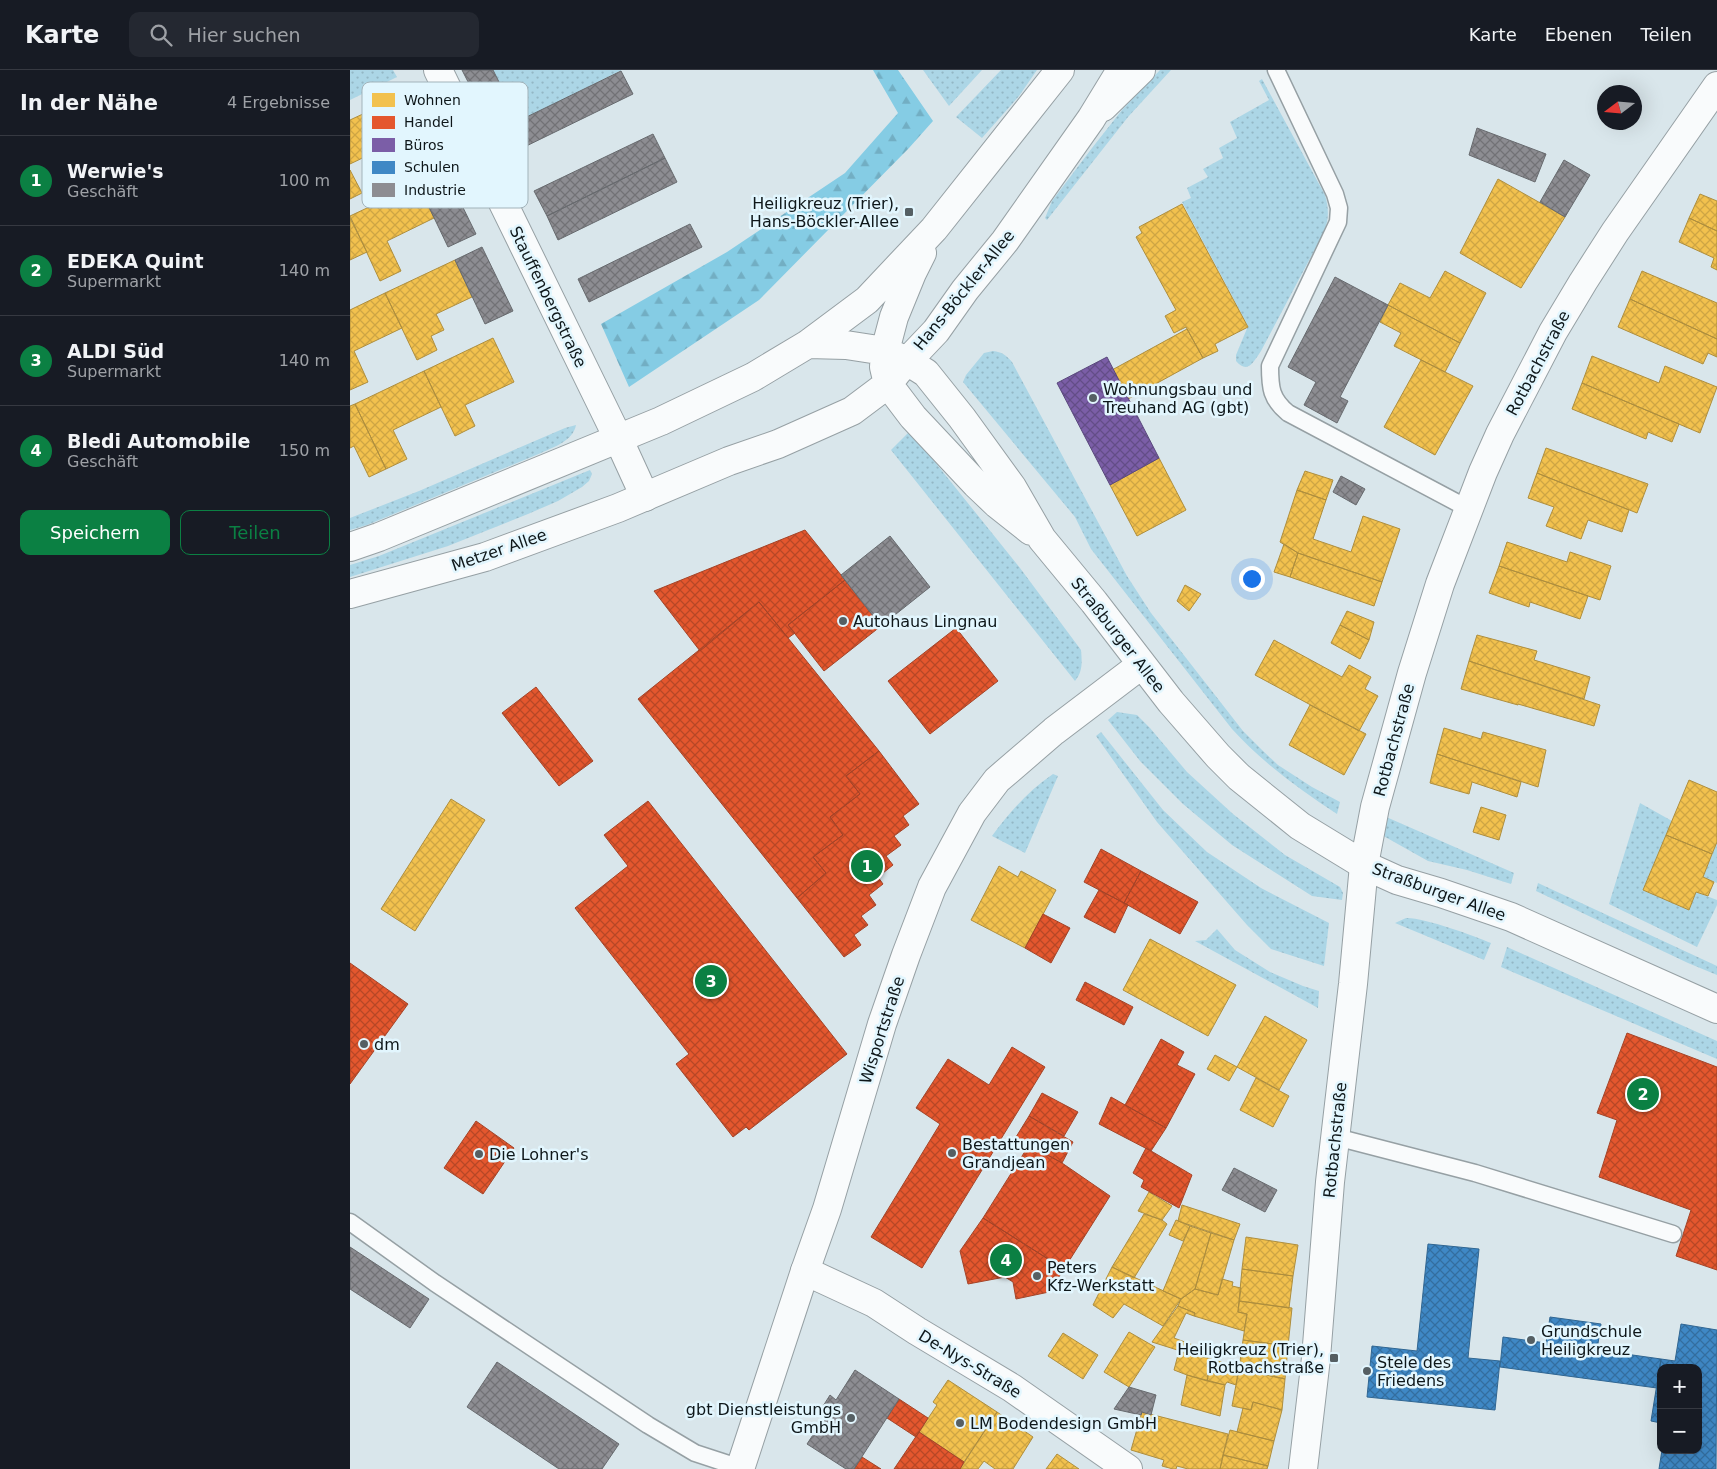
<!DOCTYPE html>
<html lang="de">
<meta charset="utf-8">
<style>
body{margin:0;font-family:"DejaVu Sans",sans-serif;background:#242831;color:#f1f3f6}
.controls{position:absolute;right:15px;bottom:15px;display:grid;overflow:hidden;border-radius:10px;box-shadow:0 5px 20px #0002}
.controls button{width:45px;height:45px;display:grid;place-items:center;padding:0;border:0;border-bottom:1px solid #363941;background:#171b24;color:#f1f3f6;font:25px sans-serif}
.compass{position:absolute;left:1247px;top:15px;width:45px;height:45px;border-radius:50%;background:#171b24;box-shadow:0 5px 20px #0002;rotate:254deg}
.you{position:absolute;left:901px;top:508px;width:18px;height:18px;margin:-12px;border:4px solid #fff;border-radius:50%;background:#1a73e8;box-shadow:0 0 0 8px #1a73e833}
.badge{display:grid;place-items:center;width:32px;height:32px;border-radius:50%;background:#0b8043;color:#fff;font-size:16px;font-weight:700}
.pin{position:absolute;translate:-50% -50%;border:2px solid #fff;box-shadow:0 1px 5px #0006}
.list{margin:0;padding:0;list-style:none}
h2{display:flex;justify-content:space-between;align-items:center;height:65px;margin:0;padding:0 20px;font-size:21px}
h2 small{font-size:16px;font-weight:400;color:#9ea1a6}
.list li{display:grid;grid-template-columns:32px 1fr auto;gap:15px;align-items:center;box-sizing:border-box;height:90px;padding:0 20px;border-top:1px solid #363941}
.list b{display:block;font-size:19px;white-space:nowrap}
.list p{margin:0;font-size:16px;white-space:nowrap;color:#9ea1a6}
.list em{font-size:16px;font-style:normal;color:#9ea1a6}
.actions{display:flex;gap:10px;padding:15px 20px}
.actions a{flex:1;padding:11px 0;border:1px solid #0b8043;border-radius:10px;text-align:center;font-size:18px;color:#0b8043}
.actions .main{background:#0b8043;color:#fff}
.icon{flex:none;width:28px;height:28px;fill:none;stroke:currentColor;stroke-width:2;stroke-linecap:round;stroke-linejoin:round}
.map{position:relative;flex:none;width:1367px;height:1399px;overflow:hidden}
header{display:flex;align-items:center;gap:30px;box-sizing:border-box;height:70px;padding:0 25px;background:#171b24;border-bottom:1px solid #363941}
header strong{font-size:24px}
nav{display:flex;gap:28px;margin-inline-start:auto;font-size:18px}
.search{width:350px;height:45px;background:#242831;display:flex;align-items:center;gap:12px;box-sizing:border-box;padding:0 18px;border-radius:10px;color:#9ea1a6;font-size:19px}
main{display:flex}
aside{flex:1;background:#171b24}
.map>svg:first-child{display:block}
</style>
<header>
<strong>Karte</strong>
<div class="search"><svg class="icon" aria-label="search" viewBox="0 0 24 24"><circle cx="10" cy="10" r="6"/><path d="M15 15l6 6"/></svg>Hier suchen</div>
<nav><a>Karte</a><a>Ebenen</a><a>Teilen</a></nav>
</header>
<main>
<aside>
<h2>In der Nähe<small>4 Ergebnisse</small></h2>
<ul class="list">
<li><span class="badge">1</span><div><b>Werwie's</b><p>Geschäft</p></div><em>100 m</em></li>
<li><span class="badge">2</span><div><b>EDEKA Quint</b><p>Supermarkt</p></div><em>140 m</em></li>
<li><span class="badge">3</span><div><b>ALDI Süd</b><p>Supermarkt</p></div><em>140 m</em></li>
<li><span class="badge">4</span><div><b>Bledi Automobile</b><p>Geschäft</p></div><em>150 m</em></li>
</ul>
<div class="actions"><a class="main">Speichern</a><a>Teilen</a></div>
</aside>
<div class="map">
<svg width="1367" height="1399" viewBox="0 0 1367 1399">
<defs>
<pattern id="grass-dots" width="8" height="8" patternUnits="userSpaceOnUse" patternTransform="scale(1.25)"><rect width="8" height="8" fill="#acd6e6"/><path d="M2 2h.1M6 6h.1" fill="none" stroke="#93b7c5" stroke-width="1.8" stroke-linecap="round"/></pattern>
<pattern id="forest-firs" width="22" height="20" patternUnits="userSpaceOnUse" patternTransform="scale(1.25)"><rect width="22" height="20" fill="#85cce4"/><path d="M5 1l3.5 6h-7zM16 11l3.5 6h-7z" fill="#72aec3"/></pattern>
<pattern id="homes-cross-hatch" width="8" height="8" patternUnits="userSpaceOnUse" patternTransform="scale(1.25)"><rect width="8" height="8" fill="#f2c14e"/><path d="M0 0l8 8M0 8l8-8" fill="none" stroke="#cea544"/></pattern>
<pattern id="shops-cross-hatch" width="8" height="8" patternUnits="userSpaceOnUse" patternTransform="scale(1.25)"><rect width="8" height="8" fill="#e4572e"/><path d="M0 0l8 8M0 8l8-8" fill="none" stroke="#b74726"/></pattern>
<pattern id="offices-cross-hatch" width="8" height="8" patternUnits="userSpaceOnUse" patternTransform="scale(1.25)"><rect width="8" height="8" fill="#7b5ea7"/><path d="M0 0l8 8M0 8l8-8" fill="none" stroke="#634d87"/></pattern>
<pattern id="schools-cross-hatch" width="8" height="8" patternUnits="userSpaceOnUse" patternTransform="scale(1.25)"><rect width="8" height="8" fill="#3f88c5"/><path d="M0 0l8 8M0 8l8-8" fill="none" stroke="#336e9f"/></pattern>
<pattern id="industry-cross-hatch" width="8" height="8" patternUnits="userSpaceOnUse" patternTransform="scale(1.25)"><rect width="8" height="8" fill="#8d8d92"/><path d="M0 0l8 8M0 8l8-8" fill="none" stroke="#727276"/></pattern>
</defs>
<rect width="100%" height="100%" fill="#d9e6eb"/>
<path fill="url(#grass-dots)" d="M0,0H43L47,7L0,30Z
M143,0H272L169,51Z
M573,0H632L599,36Z
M651,0H687L669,26L632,68L606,47Z
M810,0H821L778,47L697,150L695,148L702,131L742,78L772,40Z
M912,9L975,125C979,139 979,149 974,162L911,281C904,291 898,305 886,291V285L898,256L832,132L841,128L837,118L858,107L853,99L873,88L869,78L887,68L880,52L919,30L909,11Z
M643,281C652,282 656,285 662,292L777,506L801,543L893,661L912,680L928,695L962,717L990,732L987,744C949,719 913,693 882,659L741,479L725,447L613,312L616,305L634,283Z
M226,355C223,371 204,377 191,383L17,455L0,460V448L69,421L215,358Z
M560,361L670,498L731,580C732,592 733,601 725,611L541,380Z
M240,400L242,404L239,411L232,417L208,431L178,444L98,476L0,507V495L29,486Z
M767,642L787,645L800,658L837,702L883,744L935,785L990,817L993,823L992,830L962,826L882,775L833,734L790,691L758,650Z
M751,662L813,740L857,782L911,818L979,853L974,896L921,879L897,855L807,752L746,666Z
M703,704L708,706L675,783L642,766C660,742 678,721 703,704Z
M1290,733L1322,751L1293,820L1338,839L1346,822L1367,830V835L1347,877L1259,834Z
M1034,746L1164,803L1161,814L1117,800L1078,791L1030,764Z
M1367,772V813L1353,807Z
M1188,813L1367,896V905L1338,893L1186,821Z
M1056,848C1072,847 1125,866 1141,873L1134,890L1045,853Z
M867,859L885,880L920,902L953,916L969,921L968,938L845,871L856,870Z
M1157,877L1367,971V989L1151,897Z"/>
<path fill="url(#forest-firs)" d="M523,0H548L583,51L559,78L409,230L279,317L251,254L377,182L495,103L548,43Z"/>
<path fill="url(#homes-cross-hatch)" stroke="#ae8e3e" d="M30,36L48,71L0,94V50Z
M0,100L12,123L0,129Z
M1148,109L1215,147L1171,218L1110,183Z
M68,114L84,148L37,171L51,201L30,211L0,146Z
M1350,124L1367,131V161L1339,148Z
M832,134L898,257L865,274L868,281L853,288L836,257L824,263L815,246L826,240L786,167L792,163L789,157Z
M0,148L17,182L0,190Z
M1339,148L1367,161V200L1361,197L1364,188L1329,172Z
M105,190L122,227L86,244L94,260L81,266L87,280L67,290L35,223Z
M1095,201L1136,223L1110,273L1038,235L1050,213L1080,228Z
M1292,201L1367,233V269L1280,229Z
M35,223L52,258L4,281L18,312L0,320V240Z
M1280,229L1367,269V287L1358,283L1353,294L1268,257Z
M1038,235L1110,273L1095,302L1044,276L1051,263L1030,252Z
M837,259L853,288L778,329L762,300Z
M143,268L164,312L115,335L125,356L105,366L74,301Z
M1242,286L1309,313L1315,296L1367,317L1350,363L1232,313Z
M1071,290L1123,316L1085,385L1034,357Z
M74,301L91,337L43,360L57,389L36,399L5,334Z
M1232,313L1329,354L1322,372L1298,362L1296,369L1222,339Z
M5,334L36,399L19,407L4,376L0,378V336Z
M1196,378L1298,414L1287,443L1187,403Z
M809,388L836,440L787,466L760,415Z
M955,401L983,410L976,430L947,420Z
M1187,403L1279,440L1272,462L1238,450L1231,469L1196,456L1204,437L1178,428Z
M947,420L976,430L963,469L1001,482L1013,446L1050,459L1032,512L948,483L930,472Z
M1157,472L1217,492L1220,482L1261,496L1250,530L1149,496Z
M934,474L948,483L940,507L924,502Z
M948,483L1032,512L1024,536L940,507Z
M1149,496L1238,526L1230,549L1180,532L1179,537L1139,523Z
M835,515L851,524L839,541L827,531Z
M997,541L1024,552L1019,570L990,555Z
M990,555L1019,570L1010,589L981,573Z
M1127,565L1187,581L1184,590L1240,607L1234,629L1119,591Z
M924,570L992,607L999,595L1021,607L1015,619L1028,626L1009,661L905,605Z
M1119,591L1250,635L1244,656L1168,634V635L1111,619Z
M960,635L1016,664L994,705L939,675Z
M1094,658L1131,669L1133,662L1196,680L1188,717L1087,684Z
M1087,684L1171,712L1167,727L1122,712L1119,724L1080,713Z
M1339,710L1367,722V772L1362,784L1316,765Z
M101,729L135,750L65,861L31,839Z
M1131,737L1156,745L1149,770L1123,762Z
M1316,765L1362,784L1353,807L1364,812L1358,826L1346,822L1339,840L1293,820Z
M649,796L668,807L671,801L706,820L675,878L621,850Z
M800,869L886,915L858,966L773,920Z
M915,946L957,970L929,1020L887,997Z
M865,985L887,997L879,1011L857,999Z
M906,1008L939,1026L923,1057L890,1040Z
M799,1122L822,1136L812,1150L788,1141Z
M832,1135L890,1154L884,1170L828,1151Z
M794,1144L812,1150L817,1154L784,1208L762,1197Z
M826,1150L840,1156L833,1171L819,1165Z
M840,1156L861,1163L845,1219L831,1229L813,1221Z
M861,1163L884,1170L868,1225L845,1219Z
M896,1167L948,1175L943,1206L892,1199Z
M762,1197L831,1229L813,1256L774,1234L763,1248L743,1235Z
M892,1199L943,1206L939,1238L889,1231Z
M872,1209L883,1212L882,1216L891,1218L888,1242L897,1244L894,1261L844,1246L845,1243L828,1236L831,1229L845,1219L868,1225Z
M889,1231L942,1238L938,1276L893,1270L897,1244L888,1242Z
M828,1236L845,1243L844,1246L836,1243L824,1268L843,1275L840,1284L802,1272Z
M779,1262L805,1277L779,1317L754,1302Z
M713,1263L748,1285L733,1309L698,1286Z
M893,1270L938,1276L935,1309L889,1299Z
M829,1281L861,1289L857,1311L837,1305L824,1300Z
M861,1289L877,1294L889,1299L886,1315L877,1312L875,1315L857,1311Z
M889,1299L935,1309L932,1340L903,1332L901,1340L882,1336Z
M837,1305L875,1315L870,1346L831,1335Z
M598,1310L647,1342L614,1392L569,1362L587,1335L583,1332Z
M903,1332L932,1340L924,1371L887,1362L893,1338L901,1340Z
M647,1342L683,1367L663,1399H645L634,1391L628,1399H610Z
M792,1342L878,1364L870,1399H838L827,1396L826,1399H823L812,1396L814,1390L781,1380Z
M880,1360L924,1371L918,1396L873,1385Z
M707,1384L729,1399H696Z
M873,1385L918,1396L917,1399H870Z"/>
<path fill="url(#shops-cross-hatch)" stroke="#a44428" d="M455,460L495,510L438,555L445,563L438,568L409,532L350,581L304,521Z
M495,510L531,556L474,601L438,555Z
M409,532L529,681L496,706L510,724L480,747L493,765L463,787L476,803L447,828L288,629Z
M606,558L648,611L580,664L538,611Z
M186,617L243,691L209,716L152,643Z
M529,681L569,734L553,746L559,755L544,766L551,775L536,786L543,795L528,807L533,814L519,825L526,835L511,846L518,855L504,865L511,875L494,887L447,828L476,803L463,787L493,765L480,747L510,724L496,706Z
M298,731L497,984L399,1060L396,1057L383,1067L326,994L339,984L225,838L278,796L254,765Z
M751,779L791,801L774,833L734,812Z
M791,801L848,832L830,864L774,833Z
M749,820L778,835L765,863L734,847Z
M693,844L720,858L701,893L675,878Z
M0,893L58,934L0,1014Z
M735,912L783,937L774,955L726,930Z
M1277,963L1367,997V1200L1326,1186L1341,1140L1249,1107L1267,1050L1247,1043Z
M811,969L834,982L827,995L845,1004L816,1058L775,1035Z
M662,977L695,997L572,1198L521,1167L590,1054L566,1038L598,989L639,1015Z
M692,1023L728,1042L714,1066L679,1046Z
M761,1027L816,1058L801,1081L749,1054Z
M679,1046L723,1072L712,1093L666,1067Z
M126,1051L164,1078L133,1124L94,1098Z
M679,1075L712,1093L760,1126L714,1199L633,1148Z
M796,1078L842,1105L829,1138L791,1117L794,1110L783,1103Z
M633,1148L714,1199L699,1222L666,1229L663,1212L655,1207L618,1214L610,1181Z
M549,1329L578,1348L566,1367L537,1348Z
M569,1362L614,1392L610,1399H544Z
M512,1387L531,1399H504Z"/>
<path fill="url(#offices-cross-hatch)" stroke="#5a497d" d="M757,287L809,388L760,415L707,313Z"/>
<path fill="url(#schools-cross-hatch)" stroke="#306692" d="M1078,1174L1129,1179L1118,1288L1150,1291L1145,1340L1017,1327L1022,1276L1067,1281Z
M1200,1247L1251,1254L1247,1280L1311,1289L1307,1318L1150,1297L1153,1267L1196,1273Z
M1331,1254L1367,1260L1366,1399H1309L1312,1380H1348V1298H1311V1353L1301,1351L1311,1289L1325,1291Z"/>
<path fill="url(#industry-cross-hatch)" stroke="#676a6e" d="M112,0H143L166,46L142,59Z
M271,1L283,24L166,81L154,58Z
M1127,58L1196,84L1185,112L1119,85Z
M303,64L315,88L197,146L184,121Z
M315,88L327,112L208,170L197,146Z
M1214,90L1240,105L1215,147L1190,132Z
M95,101L126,164L98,177L68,114Z
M340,154L352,177L239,232L228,209Z
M132,177L163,241L135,254L105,190Z
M985,207L1038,235L990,327L998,331L987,353L954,335L966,312L938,297Z
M991,406L1015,419L1006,435L983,422Z
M540,466L580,517L531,556L491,505Z
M884,1098L927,1120L915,1142L872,1120Z
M0,1177L79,1229L60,1258L0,1219Z
M147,1292L269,1374L252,1399H209L117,1337Z
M505,1300L549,1329L504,1399H496L457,1374L476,1345L470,1341L480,1325L486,1330Z
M779,1317L806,1325L801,1345L792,1342L791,1345L764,1339Z"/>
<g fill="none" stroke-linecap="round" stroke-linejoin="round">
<g stroke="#96a0a4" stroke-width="19">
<path id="lane" d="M926,0L985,124L989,138L988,152L920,296C920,318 921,329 938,343L1119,439
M986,1067L1125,1103L1323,1164
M0,1152L85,1213L298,1355L345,1383L391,1398"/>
</g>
<g stroke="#96a0a4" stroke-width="30">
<path id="street" d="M88,0L268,368L295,427
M753,37L791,0
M455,1201L524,1233L567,1261L662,1318L778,1399
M953,1399L966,1288L980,1112L1003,914L1014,795L1025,737L1062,603L1090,514L1133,402L1150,364L1203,262L1233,212L1265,162L1367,16"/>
</g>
<g stroke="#96a0a4" stroke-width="30">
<path id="secondary" d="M572,183L562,203L544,247L535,281L534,297L538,314L563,347L626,414L647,434L681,461
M458,274L496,275L535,281L557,291L576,303L612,348L662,417L692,469L744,532L821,632L868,686L889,707L950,756L1014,795L1047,810L1091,823L1161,847L1367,939
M0,477L29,467L311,351L403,307L458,274L517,230L584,159L710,0
M0,524L135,487L268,438L379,391L428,374L502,341L538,314L548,301L586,261L615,220L655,171L741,49L771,0
M390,1399L455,1201L477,1139L532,954L556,885L582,817L622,743L647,710L704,661L791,595"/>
</g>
<use href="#lane" stroke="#f9fbfc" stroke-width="16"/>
<use href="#street" stroke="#f9fbfc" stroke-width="28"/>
<use href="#secondary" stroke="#f9fbfc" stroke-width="28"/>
</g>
<g fill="#555f63" stroke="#e2f6fe" stroke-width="2">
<rect x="554" y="137" width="10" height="10" rx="2.5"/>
<circle cx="743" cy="328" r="5"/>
<circle cx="493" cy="551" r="5"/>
<circle cx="14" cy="974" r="5"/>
<circle cx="602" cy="1083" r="5"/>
<circle cx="129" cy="1084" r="5"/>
<circle cx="687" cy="1206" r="5"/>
<circle cx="1181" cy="1270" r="5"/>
<rect x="979" y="1283" width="10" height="10" rx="2.5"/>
<circle cx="1017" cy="1301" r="5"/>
<circle cx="501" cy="1348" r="5"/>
<circle cx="610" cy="1353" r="5"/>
</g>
<g text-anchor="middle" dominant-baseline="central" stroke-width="5" stroke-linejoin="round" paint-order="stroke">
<g font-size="16" fill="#0e171a" stroke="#e2f6fe" text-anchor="start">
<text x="549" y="133" text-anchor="end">Heiligkreuz (Trier),<tspan x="549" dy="18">Hans-Böckler-Allee</tspan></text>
<text x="753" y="319">Wohnungsbau und<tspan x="753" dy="18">Treuhand AG (gbt)</tspan></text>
<text x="503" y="551">Autohaus Lingnau</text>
<text x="24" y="974">dm</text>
<text x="612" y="1074">Bestattungen<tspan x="612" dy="18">Grandjean</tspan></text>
<text x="139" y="1084">Die Lohner's</text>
<text x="697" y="1197">Peters<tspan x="697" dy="18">Kfz-Werkstatt</tspan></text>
<text x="1191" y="1261">Grundschule<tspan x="1191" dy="18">Heiligkreuz</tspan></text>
<text x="974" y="1279" text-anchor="end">Heiligkreuz (Trier),<tspan x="974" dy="18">Rotbachstraße</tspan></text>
<text x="1027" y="1292">Stele des<tspan x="1027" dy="18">Friedens</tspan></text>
<text x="491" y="1339" text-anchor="end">gbt Dienstleistungs<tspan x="491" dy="18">GmbH</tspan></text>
<text x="620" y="1353">LM Bodendesign GmbH</text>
</g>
<g font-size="16" fill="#0e171a" stroke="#e2f6fe">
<text transform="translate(614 220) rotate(-51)">Hans-Böckler-Allee</text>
<text transform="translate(198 227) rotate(64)">Stauffenbergstraße</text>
<text transform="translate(1188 293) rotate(-62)">Rotbachstraße</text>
<text transform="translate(149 480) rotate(-19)">Metzer Allee</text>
<text transform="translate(768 565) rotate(52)">Straßburger Allee</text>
<text transform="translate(1044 670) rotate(-75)">Rotbachstraße</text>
<text transform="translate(1089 822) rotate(20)">Straßburger Allee</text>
<text transform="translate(532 960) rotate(-72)">Wisportstraße</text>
<text transform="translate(985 1070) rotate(-84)">Rotbachstraße</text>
<text transform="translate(620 1294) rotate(31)">De-Nys-Straße</text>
</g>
</g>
<rect x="12" y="12" width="166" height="126" rx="8" fill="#e2f6fe" stroke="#a2b3ba" stroke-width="1"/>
<rect x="22" y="23" width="23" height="14" fill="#f2c14e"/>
<rect x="22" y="46" width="23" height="13" fill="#e4572e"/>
<rect x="22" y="68" width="23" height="14" fill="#7b5ea7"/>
<rect x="22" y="91" width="23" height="13" fill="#3f88c5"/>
<rect x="22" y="113" width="23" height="14" fill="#8d8d92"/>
<g font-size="14" fill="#0e171a">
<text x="54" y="35">Wohnen</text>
<text x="54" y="57">Handel</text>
<text x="54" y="80">Büros</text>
<text x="54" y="102">Schulen</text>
<text x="54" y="125">Industrie</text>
</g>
</svg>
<div class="controls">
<button>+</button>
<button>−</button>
</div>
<svg class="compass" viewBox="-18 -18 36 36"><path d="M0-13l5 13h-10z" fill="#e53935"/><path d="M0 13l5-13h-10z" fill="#9ea1a6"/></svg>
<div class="you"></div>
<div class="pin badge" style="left:517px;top:796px">1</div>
<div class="pin badge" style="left:1293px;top:1024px">2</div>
<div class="pin badge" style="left:361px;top:911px">3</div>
<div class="pin badge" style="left:656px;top:1190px">4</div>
</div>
</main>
